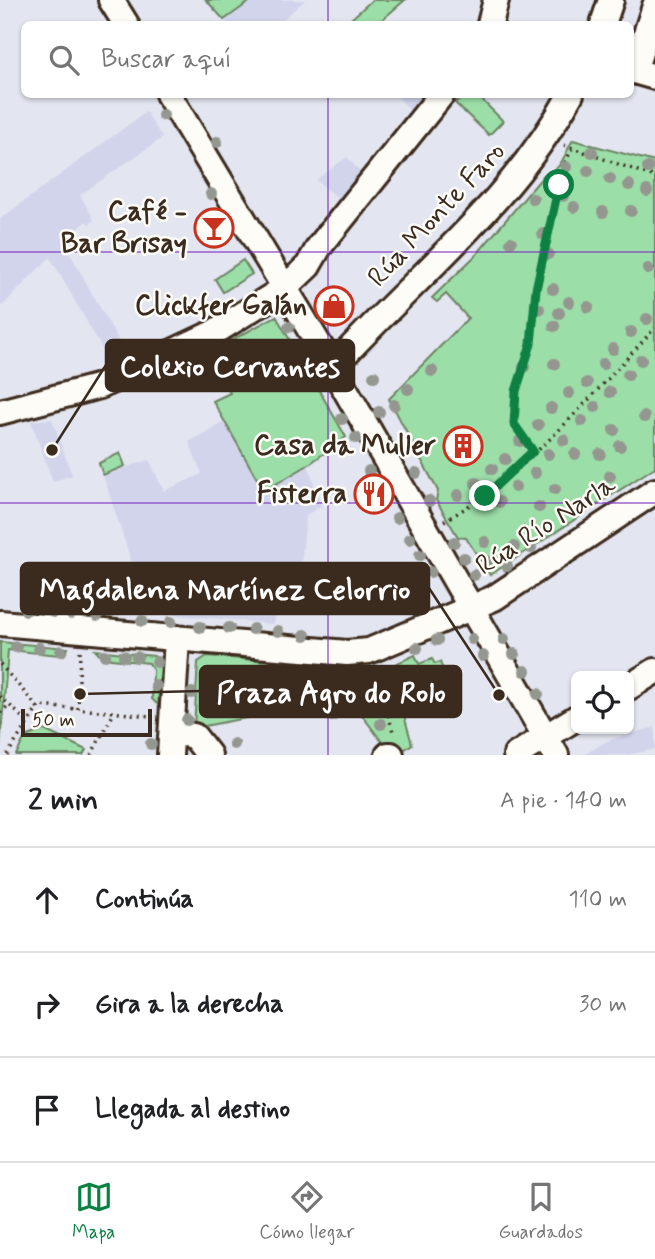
<!DOCTYPE html>
<html lang="es">
<meta charset="utf-8">
<style>
body{margin:0;font-family:Mynerve,sans-serif;background:#f6f6f6;color:#202124}
.controls{position:absolute;right:21px;bottom:21px;display:grid;overflow:hidden;border-radius:10px;box-shadow:0 2px 5px #0004}
.controls button{width:63px;height:63px;display:grid;place-items:center;padding:0;border:0;border-bottom:2px solid #e0e0e0;background:#fff;color:#202124;font:35px sans-serif}
.scale{position:absolute;left:21px;bottom:18px;width:131px;box-sizing:border-box;padding-left:7px;border:4px solid #3b2a1e;border-top:0;font-size:19px;line-height:24px;white-space:nowrap;color:#3b2a1e;-webkit-text-stroke:5px #fdfcf7;paint-order:stroke}
.stop{position:absolute;width:21px;height:21px;margin:-16px;border:5px solid #0b8043;border-radius:50%;background:#fff}
.stop.end{background:#0b8043;border-color:#fff;box-shadow:0 2px 7px #0008}
.list{margin:0;padding:0;list-style:none}
h2{display:flex;justify-content:space-between;align-items:center;height:91px;margin:0;padding:0 28px;font-size:30px}
h2 small{font-size:23px;font-weight:400;color:#757577}
.list li{display:grid;grid-template-columns:46px 1fr auto;gap:21px;align-items:center;box-sizing:border-box;height:105px;padding:0 28px;border-top:2px solid #e0e0e0}
.list b{display:block;font-size:26px;white-space:nowrap}
.list em{font-size:23px;font-style:normal;color:#757577}
.icon{flex:none;width:38px;height:38px;fill:none;stroke:currentColor;stroke-width:2;stroke-linecap:round;stroke-linejoin:round}
.map{position:relative;flex:none;width:655px;height:755px;overflow:hidden}
.search{position:absolute;background:#fff;box-shadow:0 2px 5px #0004;left:21px;right:21px;top:21px;height:77px;display:flex;align-items:center;gap:18px;box-sizing:border-box;padding:0 24px;border-radius:10px;color:#757577;font-size:26px}
.sheet{height:406px;background:#fff}
nav{display:flex;justify-content:space-around;align-items:center;box-sizing:border-box;height:98px;border-top:2px solid #e0e0e0;background:#fff;font-size:19px;color:#757577}
nav a{display:grid;justify-items:center;gap:4px}
nav .on{color:#0b8043}
.map>svg:first-child{display:block}
</style>
<div class="map">
<svg width="655" height="755" viewBox="0 0 655 755">
<rect width="100%" height="100%" fill="#e3e5f0"/>
<filter id="ink" filterUnits="userSpaceOnUse"><feTurbulence type="fractalNoise" baseFrequency=".0143" numOctaves="2"/><feDisplacementMap in="SourceGraphic" scale="14" xChannelSelector="R" yChannelSelector="G"/><feConvolveMatrix kernelMatrix="1 2 1 2 8 2 1 2 1" color-interpolation-filters="sRGB"/></filter>
<g filter="url(#ink)">
<path fill="#d1d4eb" d="M252,0H305L278,24H228L224,20Z
M397,95H417L420,99L411,112Z
M146,112L162,138L80,195L94,220L89,224L86,221L64,243L127,356L111,364L50,257L0,308V219Z
M347,157L362,174L341,200L316,180Z
M52,419L72,475L53,482L31,421Z
M225,421L264,491L308,465L321,506L306,515L298,595L277,593L274,624L148,612L103,475L149,460L164,491L202,474L189,442Z
M655,727V749L627,755H584L607,741Z"/>
<path fill="#9cdea8" stroke="#6c8463" stroke-width="2" d="M206,0H252L224,20Z
M372,0H405L377,24H355L351,19Z
M464,94L477,95L503,121L489,135L455,103Z
M573,140L655,162V467L490,575L466,538L458,537L436,500L438,491L389,399L468,318L446,294L437,302L432,298L477,254L544,175C562,171 564,154 573,140Z
M243,260L252,274L223,292L215,279Z
M276,316L346,437L308,465L264,491L213,401L230,393L210,352Z
M120,453L125,466L103,475L99,463Z
M0,642L68,648L65,654L60,655L8,650L0,748Z
M95,650L154,656L161,663L158,705L152,699L153,670L149,663L102,658Z
M415,655L419,664L432,659L435,664L440,662L444,673L426,680L431,694L402,708L412,744L397,755L386,747L349,698L194,728L198,662L207,656L362,669L387,666L396,691L418,683L413,674L398,680L395,674L398,673L395,664Z
M44,730L86,750L83,755H16L25,737Z"/>
<g fill="none" stroke-linecap="round" stroke-linejoin="round">
<g stroke="#3b2a1e" stroke-width="30">
<path id="minor" d="M111,0L126,24
M655,6L634,71L655,77
M490,24L496,0
M603,24L611,0
M168,94L330,363L556,755
M330,363L347,352C426,268 514,198 571,94
M0,412L100,386L213,333L285,288L308,266L319,247L442,94
M0,623L347,653L369,651L494,598L655,491
M629,687L655,671
M188,735L194,736L209,755
M170,755L177,638
M388,755H391
M516,755L576,718"/>
</g>
<path stroke="#3b2a1e" stroke-width="3.5" stroke-dasharray="2 5" stroke-linecap="butt" d="M564,145L655,177
M533,451L514,424L516,391L531,344L536,289L557,198L559,174L572,149
M444,521C526,475 591,396 655,328
M80,651L78,709L151,716
M0,664L38,708
M375,668L394,735
M0,696L28,723
M0,713L9,705
M7,755L39,706L78,709
M91,755L114,713"/>
<use href="#minor" stroke="#fdfcf7" stroke-width="24"/>
</g>
<g fill="#94978f">
<circle cx="163" cy="115" r="6"/>
<circle cx="217" cy="142" r="6"/>
<circle cx="592" cy="152" r="6"/>
<circle cx="566" cy="167" r="6"/>
<circle cx="648" cy="168" r="6"/>
<circle cx="588" cy="171" r="6"/>
<circle cx="610" cy="179" r="6"/>
<circle cx="629" cy="185" r="6"/>
<circle cx="647" cy="191" r="6"/>
<circle cx="211" cy="194" r="6"/>
<circle cx="563" cy="196" r="6"/>
<circle cx="533" cy="199" r="6"/>
<circle cx="574" cy="207" r="6"/>
<circle cx="631" cy="211" r="6"/>
<circle cx="603" cy="212" r="6"/>
<circle cx="543" cy="234" r="6"/>
<circle cx="511" cy="242" r="6"/>
<circle cx="548" cy="254" r="6"/>
<circle cx="648" cy="269" r="6"/>
<circle cx="553" cy="289" r="6"/>
<circle cx="569" cy="302" r="6"/>
<circle cx="588" cy="307" r="6"/>
<circle cx="539" cy="309" r="6"/>
<circle cx="559" cy="313" r="6"/>
<circle cx="647" cy="319" r="6"/>
<circle cx="554" cy="326" r="6"/>
<circle cx="289" cy="327" r="6"/>
<circle cx="631" cy="332" r="6"/>
<circle cx="299" cy="345" r="6"/>
<circle cx="613" cy="349" r="6"/>
<circle cx="641" cy="360" r="6"/>
<circle cx="554" cy="364" r="6"/>
<circle cx="603" cy="364" r="6"/>
<circle cx="524" cy="367" r="6"/>
<circle cx="432" cy="371" r="6"/>
<circle cx="628" cy="375" r="6"/>
<circle cx="374" cy="376" r="6"/>
<circle cx="587" cy="383" r="6"/>
<circle cx="408" cy="389" r="6"/>
<circle cx="610" cy="392" r="6"/>
<circle cx="569" cy="393" r="6"/>
<circle cx="394" cy="405" r="6"/>
<circle cx="595" cy="407" r="6"/>
<circle cx="551" cy="408" r="6"/>
<circle cx="379" cy="412" r="6"/>
<circle cx="644" cy="417" r="6"/>
<circle cx="342" cy="419" r="6"/>
<circle cx="582" cy="421" r="6"/>
<circle cx="538" cy="425" r="6"/>
<circle cx="614" cy="430" r="6"/>
<circle cx="356" cy="438" r="6"/>
<circle cx="564" cy="440" r="6"/>
<circle cx="520" cy="441" r="6"/>
<circle cx="620" cy="446" r="6"/>
<circle cx="548" cy="454" r="6"/>
<circle cx="575" cy="454" r="6"/>
<circle cx="600" cy="454" r="6"/>
<circle cx="505" cy="459" r="6"/>
<circle cx="492" cy="469" r="6"/>
<circle cx="369" cy="471" r="6"/>
<circle cx="416" cy="473" r="6"/>
<circle cx="535" cy="473" r="6"/>
<circle cx="610" cy="476" r="6"/>
<circle cx="476" cy="483" r="6"/>
<circle cx="515" cy="487" r="6"/>
<circle cx="555" cy="489" r="6"/>
<circle cx="384" cy="494" r="6"/>
<circle cx="458" cy="495" r="6"/>
<circle cx="429" cy="501" r="6"/>
<circle cx="499" cy="502" r="6"/>
<circle cx="539" cy="507" r="6"/>
<circle cx="397" cy="518" r="6"/>
<circle cx="410" cy="539" r="6"/>
<circle cx="454" cy="542" r="6"/>
<circle cx="485" cy="542" r="6"/>
<circle cx="514" cy="547" r="6"/>
<circle cx="531" cy="548" r="6"/>
<circle cx="420" cy="555" r="6"/>
<circle cx="464" cy="558" r="6"/>
<circle cx="489" cy="562" r="6"/>
<circle cx="507" cy="566" r="6"/>
<circle cx="430" cy="572" r="6"/>
<circle cx="474" cy="575" r="6"/>
<circle cx="26" cy="610" r="6"/>
<circle cx="53" cy="612" r="6"/>
<circle cx="71" cy="614" r="6"/>
<circle cx="97" cy="616" r="6"/>
<circle cx="142" cy="621" r="6"/>
<circle cx="171" cy="622" r="6"/>
<circle cx="200" cy="627" r="6"/>
<circle cx="229" cy="628" r="6"/>
<circle cx="253" cy="629" r="6"/>
<circle cx="278" cy="631" r="6"/>
<circle cx="305" cy="635" r="6"/>
<circle cx="472" cy="639" r="6"/>
<circle cx="504" cy="639" r="6"/>
<circle cx="437" cy="640" r="6"/>
<circle cx="16" cy="647" r="6"/>
<circle cx="39" cy="648" r="6"/>
<circle cx="417" cy="648" r="6"/>
<circle cx="61" cy="651" r="6"/>
<circle cx="514" cy="654" r="6"/>
<circle cx="105" cy="655" r="6"/>
<circle cx="124" cy="656" r="6"/>
<circle cx="483" cy="656" r="6"/>
<circle cx="137" cy="657" r="6"/>
<circle cx="157" cy="662" r="6"/>
<circle cx="525" cy="671" r="6"/>
<circle cx="156" cy="686" r="6"/>
<circle cx="192" cy="693" r="6"/>
<circle cx="538" cy="694" r="6"/>
<circle cx="332" cy="716" r="6"/>
<circle cx="187" cy="720" r="6"/>
<circle cx="381" cy="724" r="6"/>
<circle cx="151" cy="744" r="6"/>
<circle cx="234" cy="744" r="6"/>
</g>
</g>
<g fill="none" stroke-linecap="round" stroke-linejoin="round" filter="url(#ink)">
<path stroke="#0b8043" stroke-width="9" d="M485,496L533,451L514,424L516,391L531,344L536,289L559,185"/>
</g>
<path fill="none" stroke="#7b2cbf" stroke-width="2" stroke-opacity="0.55" d="M328,0V24M328,94V755M0,252H655M0,503H655"/>
<defs>
<g id="bar-ring" transform="scale(2.0125)"><circle r="9.5" fill="#fdfcf7" stroke="#c8321e" stroke-width="1.5"/><path d="M-6-5H6L.8 .8V4.5H3.5V6h-7V4.5H-.8V.8Z" fill="#c8321e"/></g>
<g id="shop-ring" transform="scale(2.0125)"><circle r="9.5" fill="#fdfcf7" stroke="#c8321e" stroke-width="1.5"/><path d="M-5-2.5h2.3a2.7 3.5 0 0 1 5.4 0H5L5.5 6h-11ZM-1.5-2.5h3a1.5 2.3 0 0 0-3 0Z" fill="#c8321e"/></g>
<g id="building-ring" transform="scale(2.0125)"><circle r="9.5" fill="#fdfcf7" stroke="#c8321e" stroke-width="1.5"/><path d="M-4-6H4V6H1V3H-1V6H-4ZM-2.5-4.3h1.7v1.8h-1.7ZM.8-4.3h1.7v1.8H.8ZM-2.5-1h1.7V.8h-1.7ZM.8-1h1.7V.8H.8Z" fill="#c8321e"/></g>
<g id="restaurant-ring" transform="scale(2.0125)"><circle r="9.5" fill="#fdfcf7" stroke="#c8321e" stroke-width="1.5"/><path d="M-5-6h1v4h1v-4h1v4h1v-4h1v5L-1.5 .5V6h-2V.5L-5-1ZM5-6V6H3V1.5H1.5Q1.5-4 5-6Z" fill="#c8321e"/></g>
</defs>
<g fill-rule="evenodd">
<use href="#bar-ring" x="214" y="228"/>
<use href="#shop-ring" x="334" y="306"/>
<use href="#building-ring" x="463" y="446"/>
<use href="#restaurant-ring" x="374" y="494"/>
</g>
<g text-anchor="middle" dominant-baseline="central" stroke-width="5" stroke-linejoin="round" paint-order="stroke">
<g font-size="28" font-weight="bold" fill="#3b2a1e" stroke="#fdfcf7" text-anchor="end">
<text x="187" y="212">Café -<tspan x="187" dy="32">Bar Brisay</tspan></text>
<text x="307" y="306">Clickfer Galán</text>
<text x="436" y="446">Casa da Muller</text>
<text x="347" y="494">Fisterra</text>
</g>
<g font-size="28" fill="#3b2a1e" stroke="#fdfcf7">
<text transform="translate(437 215) rotate(-47)">Rúa Monte Faro</text>
<text transform="translate(546 526) rotate(-33)">Rúa Río Narla</text>
</g>
</g>
<path fill="none" stroke="#3b2a1e" stroke-width="2.5" d="M52 450L106 365M499 695L429 588M80 694L200 691"/>
<g fill="#3b2a1e" stroke="#fdfcf7" stroke-width="2.5">
<circle cx="52" cy="450" r="7"/>
<circle cx="499" cy="695" r="7"/>
<circle cx="80" cy="694" r="7"/>
</g>
<g fill="#3b2a1e" stroke="#3b2a1e" stroke-width="2.5">
<rect x="106" y="340" width="248" height="51" rx="7"/>
<rect x="21" y="563" width="408" height="51" rx="7"/>
<rect x="200" y="666" width="261" height="51" rx="7"/>
</g>
<g font-size="30" text-anchor="middle" font-weight="bold" fill="#fff">
<text x="230" y="376">Colexio Cervantes</text>
<text x="225" y="599">Magdalena Martínez Celorrio</text>
<text x="331" y="702">Praza Agro do Rolo</text>
</g>
</svg>
<div class="controls">
<button><svg class="icon" aria-label="locate" viewBox="0 0 24 24"><circle cx="12" cy="12" r="6"/><path d="M12 2v4M12 18v4M2 12h4M18 12h4"/></svg></button>
</div>
<div class="scale">50 m</div>
<div class="stop" style="left:559px;top:185px"></div>
<div class="stop end" style="left:485px;top:496px"></div>
<div class="search"><svg class="icon" aria-label="search" viewBox="0 0 24 24"><circle cx="10" cy="10" r="6"/><path d="M15 15l6 6"/></svg>Buscar aquí</div>
</div>
<section class="sheet">
<h2>2 min<small>A pie · 140 m</small></h2>
<ul class="list">
<li><svg class="icon" aria-label="ahead" viewBox="0 0 24 24"><path d="M12 20V5M6 11l6-6 6 6"/></svg><div><b>Continúa</b></div><em>110 m</em></li>
<li><svg class="icon" aria-label="right" viewBox="0 0 24 24"><path d="M7 20v-9h11M14 6l5 5-5 5"/></svg><div><b>Gira a la derecha</b></div><em>30 m</em></li>
<li><svg class="icon" aria-label="arrive" viewBox="0 0 24 24"><path d="M6 21V4h12l-3 4 3 4H6"/></svg><div><b>Llegada al destino</b></div></li>
</ul>
</section>
<nav>
<a class="on"><svg class="icon" aria-label="map" viewBox="0 0 24 24"><path d="M3 6l6-2 6 2 6-2v14l-6 2-6-2-6 2zM9 4v14M15 6v14"/></svg>Mapa</a>
<a><svg class="icon" aria-label="directions" viewBox="0 0 24 24"><path d="M12 3l9 9-9 9-9-9zM9 14v-3h6M13 9l2 2-2 2"/></svg>Cómo llegar</a>
<a><svg class="icon" aria-label="saved" viewBox="0 0 24 24"><path d="M7 4h10v16l-5-4-5 4z"/></svg>Guardados</a>
</nav>
